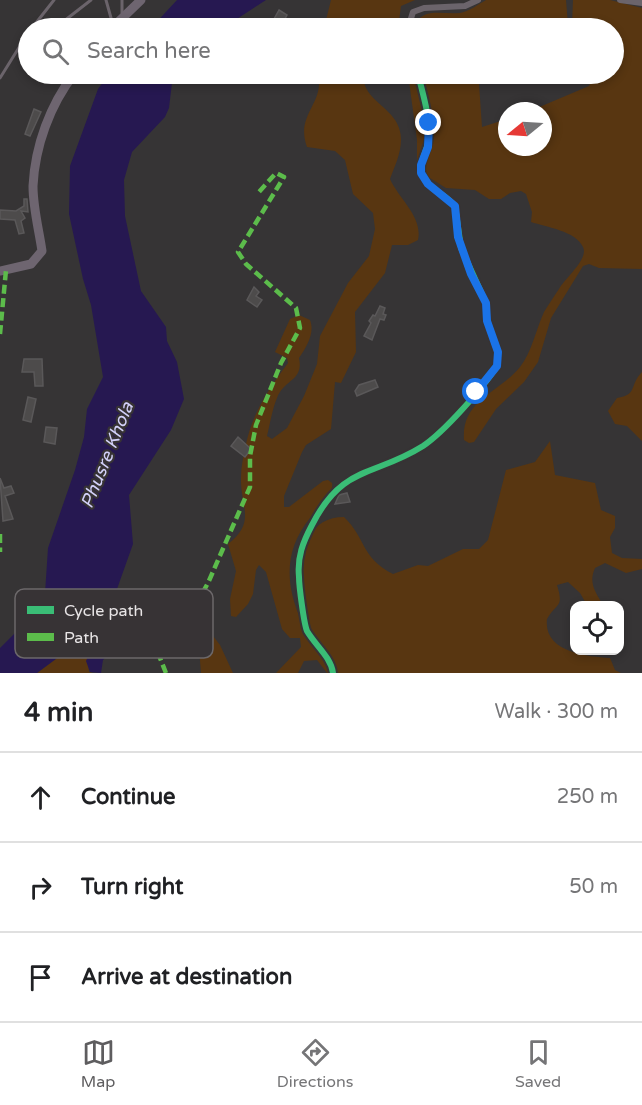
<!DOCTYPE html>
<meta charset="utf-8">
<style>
body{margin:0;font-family:"Varela Round",sans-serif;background:#f6f6f6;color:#202124}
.controls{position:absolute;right:18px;bottom:18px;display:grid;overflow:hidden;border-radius:12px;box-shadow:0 3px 9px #0003}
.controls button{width:54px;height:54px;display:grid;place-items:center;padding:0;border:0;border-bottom:2px solid #e0e0e0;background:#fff;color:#202124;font:30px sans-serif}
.compass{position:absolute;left:498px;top:102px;width:54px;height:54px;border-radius:50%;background:#fff;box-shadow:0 3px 9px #0003;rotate:252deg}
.stop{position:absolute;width:18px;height:18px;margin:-14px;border:4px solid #1a73e8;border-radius:50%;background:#fff}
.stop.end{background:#1a73e8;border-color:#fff;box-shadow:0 2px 6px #0008}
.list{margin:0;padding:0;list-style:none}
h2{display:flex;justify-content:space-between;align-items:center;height:78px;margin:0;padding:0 24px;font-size:26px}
h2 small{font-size:20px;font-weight:400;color:#757577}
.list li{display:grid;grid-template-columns:39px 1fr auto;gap:18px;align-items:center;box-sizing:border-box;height:90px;padding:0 24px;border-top:2px solid #e0e0e0}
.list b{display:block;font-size:22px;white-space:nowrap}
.list em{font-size:20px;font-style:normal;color:#757577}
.icon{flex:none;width:33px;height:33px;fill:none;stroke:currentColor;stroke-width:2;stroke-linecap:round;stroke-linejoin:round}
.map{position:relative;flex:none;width:642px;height:673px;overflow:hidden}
.search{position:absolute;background:#fff;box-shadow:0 3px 9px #0003;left:18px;right:18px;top:18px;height:66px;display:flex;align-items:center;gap:15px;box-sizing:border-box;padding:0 21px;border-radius:33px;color:#757577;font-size:22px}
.sheet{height:348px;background:#fff}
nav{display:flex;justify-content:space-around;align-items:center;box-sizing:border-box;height:84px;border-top:2px solid #e0e0e0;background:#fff;font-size:16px;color:#757577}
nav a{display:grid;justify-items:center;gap:3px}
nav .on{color:#5e5d5f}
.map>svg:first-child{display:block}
</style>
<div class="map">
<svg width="642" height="673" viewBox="0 0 642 673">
<rect width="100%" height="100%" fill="#363435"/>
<path fill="#583611" d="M331,0H415L401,6L398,28H324Z
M486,0H566L568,25L563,28H413C422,6 442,15 460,13C468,12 479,4 486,0Z
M573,0H610L642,8V269L599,268L589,264L583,266L551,318L538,362L524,382L496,409L474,442L469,443L464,440C461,400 499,393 520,367C532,352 536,329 544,312C549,304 554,296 559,289C565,278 589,259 583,247C576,231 546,227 531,222L532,212L526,194L521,191L510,193L501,199H489L475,190L446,188L417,170V140L408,74H495L479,84L482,127L507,119V147H543V111H530L589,86L594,74H614V28H575L572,25Z
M318,74H364C360,98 393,107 399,128C405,145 396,163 390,179C399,199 423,217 418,240L408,245H392L385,273L355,312L356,352L341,383L335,382L331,429L306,445L302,452L284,496V507H289L323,481L328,480L332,483C334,499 318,507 310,518C284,550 285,584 301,620C309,608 301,595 301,580C300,550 309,517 344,517C366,538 361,558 393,574L418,565L428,566L463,549H479L488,540L506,470L535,462L550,441L555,475L595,483L601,510L615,516V528L610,537L612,553L622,558L642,559V569L626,573L605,563L595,568C588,583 596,593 603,605H587L580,593L568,582L557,585C564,608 557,602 547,619C543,652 587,657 610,658L615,670L621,673H327L317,660L304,661L298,673H276L301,647L300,638H290L282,629L266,572L259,565L256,570L253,594L248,604L236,617L231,616L230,599L236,571L228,544C257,521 240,507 241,477C241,468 243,458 245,449C251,415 268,390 288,363L287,358L275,352L290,319L299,315L310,320C315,333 307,346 299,358C304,381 284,379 277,398C272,410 270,424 267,436L272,439L287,428L304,396L317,364L320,336L348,283L369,256L375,229L373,213L353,194L345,160L335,151L307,147C295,114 325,104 318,74Z
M642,372V441L627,426L615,424L608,411L617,398C638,395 629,385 642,372Z
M95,629L93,646L87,656L89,672L93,673H37Z
M210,632L220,645L233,673H201L199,648Z"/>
<path fill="#261851" d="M177,0H266L223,28H151Z
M109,74H173L169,108L165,117L132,152L124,180L125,216L141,291L166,327L167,341L177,362L184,399L171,430L129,495L133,544L117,589V617L125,633V639L103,660L101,673L90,672L86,661L93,646L95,630L37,673H0V648L23,625L45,593L48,548L75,470L84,437L87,409L103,377L91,305L83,279L69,214L70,166L98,89Z"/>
<path fill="#4d4b4b" stroke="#5a5859" stroke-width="1.5" d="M279,10L287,15L280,28H269Z
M34,109L41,112L30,136L25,134Z
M24,199H27L28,212L21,211L25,218L21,221L24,233L19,234L15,220L0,219V210L16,211L24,206Z
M254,287L259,292L256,296L262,300L257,307L247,300Z
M380,306L385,308L383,314L386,315L384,320L380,319L372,340L364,336L371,323L369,321L373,315L375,316Z
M24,359H42L43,386H35L34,372H22Z
M375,380L378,387L357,396L355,391L359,385Z
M28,397L36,399L31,422L23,420Z
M46,427L57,428L55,444L44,442Z
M238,437L251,449L245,457L231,446Z
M0,478L4,488L11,486L14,493L5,496L13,519L3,521Z
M347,493L350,502L335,504L339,495Z"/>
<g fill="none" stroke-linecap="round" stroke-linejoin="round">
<path stroke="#6b646b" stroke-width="3" d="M106,0L113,25
M122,13V0
M32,28L54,0
M55,28L91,0
M17,51L28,47
M0,78L28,33"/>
<path stroke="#6b646b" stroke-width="6" d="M620,0L642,3
M408,28L413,12L424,8L465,6L478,0
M333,673C331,657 315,645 307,631C304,624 299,586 299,577C297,557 303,542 312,525C343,464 374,477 423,446C444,432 483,388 497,366L498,353L487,321L486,303L461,248L455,206C446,194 426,188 422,174C418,163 428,150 429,138C430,116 423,95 418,74"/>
<path stroke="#6e6570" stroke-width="9" d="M112,28L141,0
M0,271L31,264L42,251C39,230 33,208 33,186C35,146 50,105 74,74"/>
<path stroke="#5cbc4b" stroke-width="4.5" stroke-dasharray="9 4.5" stroke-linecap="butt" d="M0,334L6,270
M0,534V552
M166,673L160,658L179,635L208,583L250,487V456L256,425L281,363L300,328L296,308L246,264L238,252L284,177L276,173L258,193"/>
<g stroke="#373335" stroke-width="10">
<path id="cycleway" d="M333,673C331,657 315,645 307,631C304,624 299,586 299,577C297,557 303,542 312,525C343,464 374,477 423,446C444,432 483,388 497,366L498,353L487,321L486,303L461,248L455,206C446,194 426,188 422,174C418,163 428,150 429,138C430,116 423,95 418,74"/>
</g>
<use href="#cycleway" stroke="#3abd76" stroke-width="6"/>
</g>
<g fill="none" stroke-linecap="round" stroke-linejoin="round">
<path stroke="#1a73e8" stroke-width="8" d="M429,123L428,147L421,165V173L428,184L455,206L458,237L471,274L486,303L487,321L498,352L497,366L476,392"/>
</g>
<g text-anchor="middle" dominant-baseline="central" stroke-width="4.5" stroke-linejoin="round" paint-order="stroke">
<g font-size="18" font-style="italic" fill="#d3d1f9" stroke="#373335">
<text transform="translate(107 455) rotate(-68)">Phusre Khola</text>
</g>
</g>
<rect x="15" y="589" width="198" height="69" rx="9" fill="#373335" stroke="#6c686a" stroke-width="1.5"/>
<rect x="27" y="606" width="27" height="8" fill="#3abd76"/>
<rect x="27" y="633" width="27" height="8" fill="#5cbc4b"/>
<g font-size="16" fill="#e8e5e6">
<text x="64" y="616">Cycle path</text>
<text x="64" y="643">Path</text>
</g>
</svg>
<div class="controls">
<button><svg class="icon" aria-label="locate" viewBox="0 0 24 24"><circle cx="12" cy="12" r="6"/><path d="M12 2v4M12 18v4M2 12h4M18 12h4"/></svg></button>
</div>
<svg class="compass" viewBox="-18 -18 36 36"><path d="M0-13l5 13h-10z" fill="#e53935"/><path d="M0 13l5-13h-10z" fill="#757577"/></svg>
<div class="stop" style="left:476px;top:392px"></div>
<div class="stop end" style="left:429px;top:123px"></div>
<div class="search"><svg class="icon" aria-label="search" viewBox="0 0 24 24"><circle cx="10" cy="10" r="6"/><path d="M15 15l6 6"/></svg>Search here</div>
</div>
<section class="sheet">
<h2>4 min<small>Walk · 300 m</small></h2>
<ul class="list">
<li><svg class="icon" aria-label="ahead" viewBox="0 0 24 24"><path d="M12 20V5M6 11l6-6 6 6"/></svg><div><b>Continue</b></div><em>250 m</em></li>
<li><svg class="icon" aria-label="right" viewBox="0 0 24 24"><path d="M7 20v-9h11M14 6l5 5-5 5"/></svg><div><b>Turn right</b></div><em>50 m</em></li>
<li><svg class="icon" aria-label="arrive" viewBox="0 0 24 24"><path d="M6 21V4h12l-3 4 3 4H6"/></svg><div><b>Arrive at destination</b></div></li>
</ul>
</section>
<nav>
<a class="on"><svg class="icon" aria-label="map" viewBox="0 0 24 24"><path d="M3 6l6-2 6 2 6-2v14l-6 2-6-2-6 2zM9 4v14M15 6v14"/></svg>Map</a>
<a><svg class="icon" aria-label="directions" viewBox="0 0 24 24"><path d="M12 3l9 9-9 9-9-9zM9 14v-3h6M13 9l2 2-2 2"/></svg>Directions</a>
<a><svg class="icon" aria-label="saved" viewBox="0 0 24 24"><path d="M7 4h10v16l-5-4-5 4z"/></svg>Saved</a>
</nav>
